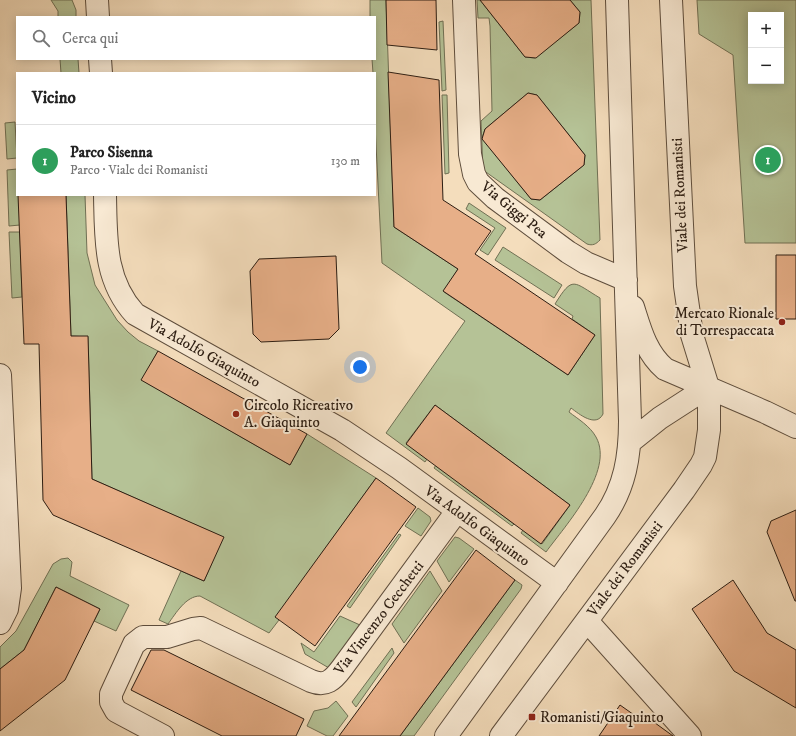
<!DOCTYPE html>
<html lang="it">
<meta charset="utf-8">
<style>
body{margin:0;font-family:"IM FELL DW Pica",serif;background:#f6f6f6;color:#222}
.controls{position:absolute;right:12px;top:12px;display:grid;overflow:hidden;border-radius:0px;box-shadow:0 2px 10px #0003}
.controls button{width:36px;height:36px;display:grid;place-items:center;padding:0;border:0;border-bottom:1px solid #e0e0e0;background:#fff;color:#222;font:20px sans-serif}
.you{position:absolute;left:360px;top:367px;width:14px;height:14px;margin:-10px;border:3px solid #fff;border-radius:50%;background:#1a73e8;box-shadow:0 0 0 6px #1a73e833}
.badge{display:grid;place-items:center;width:26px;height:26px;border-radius:50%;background:#8f2418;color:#fff;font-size:13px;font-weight:700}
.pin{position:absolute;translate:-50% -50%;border:2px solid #fff;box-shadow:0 1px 4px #0006}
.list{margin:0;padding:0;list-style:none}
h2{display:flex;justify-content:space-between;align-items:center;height:52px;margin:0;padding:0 16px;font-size:17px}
h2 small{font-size:13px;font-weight:400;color:#767676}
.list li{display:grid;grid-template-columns:26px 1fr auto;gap:12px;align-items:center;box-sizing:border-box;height:72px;padding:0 16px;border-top:1px solid #e0e0e0}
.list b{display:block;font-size:15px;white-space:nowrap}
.list p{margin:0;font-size:13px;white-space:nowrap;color:#767676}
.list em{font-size:13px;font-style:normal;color:#767676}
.icon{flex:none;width:22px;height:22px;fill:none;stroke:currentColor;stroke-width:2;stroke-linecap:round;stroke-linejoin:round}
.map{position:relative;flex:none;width:796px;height:736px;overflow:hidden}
.search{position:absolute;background:#fff;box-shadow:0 2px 10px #0003;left:16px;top:16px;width:360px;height:44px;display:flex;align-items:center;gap:10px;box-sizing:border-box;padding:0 14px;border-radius:0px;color:#767676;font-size:15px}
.panel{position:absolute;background:#fff;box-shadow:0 2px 10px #0003;left:16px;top:72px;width:360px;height:124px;border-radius:0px}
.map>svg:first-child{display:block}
</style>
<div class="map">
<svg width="796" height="736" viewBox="0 0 796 736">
<rect width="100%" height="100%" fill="#f4ddbc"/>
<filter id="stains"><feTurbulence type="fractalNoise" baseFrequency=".005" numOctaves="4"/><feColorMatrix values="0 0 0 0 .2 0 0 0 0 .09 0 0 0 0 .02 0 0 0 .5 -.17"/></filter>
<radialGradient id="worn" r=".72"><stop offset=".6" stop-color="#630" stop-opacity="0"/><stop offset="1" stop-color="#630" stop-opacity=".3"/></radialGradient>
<path fill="#b5c296" stroke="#707054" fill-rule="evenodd" d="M51,0H72L76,10V17H58V11Z
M370,0H386L394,227L458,269L444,292L568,375L595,335L572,319L573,316L555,304C573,275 573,282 600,298L603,414C596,428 579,414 571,408L569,412C578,419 590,426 596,437C615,471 565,526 546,552L521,533L523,530L542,544L570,505L435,405L406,443L427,459L425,462L386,433L465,321L382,263L375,125V73H373L372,59H375V17H370Z
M477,0H480L525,57L535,58L579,23L580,12L570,0H591L600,240C596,244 593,246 587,244L483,170L481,121L492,111L490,26L489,18H478ZM528,93L537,95L585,155L584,165L540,200L531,199L482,138L485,129Z
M697,0H796V243H745L733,55L699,34ZM751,15H781V81H751Z
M443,21L446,90L442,91L439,22Z
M60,59H78L79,73H61Z
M442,95H447L449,173L445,174Z
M15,122L17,158L7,159L5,123Z
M17,169L20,225L9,226L7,170Z
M66,195H85L87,253L95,285L117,320L128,332L139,341L158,351L142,380L290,465L307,434L376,478L276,617L279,620L269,633L200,596C186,596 176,613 168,624L159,620L181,571L204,581L223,537L92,479L88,337L71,336Z
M469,203L506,228L488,255L480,250L495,228L466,209Z
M9,232H20L22,297L12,298Z
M503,247L562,285L554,298L495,260Z
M436,465L514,524L512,526L434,468Z
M418,508L430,517L431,521L421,536L405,526Z
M399,534L401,535L350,608L347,606Z
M455,537L459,538L474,549L449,582L437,561Z
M68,558L72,562L70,576L129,605L116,631L94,621L100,609L56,587L24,650L0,669V647L16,631L53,564L61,559Z
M430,571L442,591L404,643L392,624Z
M515,580L522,585L521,589L414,736H400Z
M340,616L360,625L329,668L305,654L301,643L314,652Z
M392,648L394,653L356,707L352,702Z
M336,701L348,716L333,736H327L307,726L314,711L328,708Z"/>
<path fill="#e7af88" stroke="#2c1d12" d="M386,0H436L437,50L387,45Z
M480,0H570L580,12L579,23L536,58L525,57Z
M388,72L439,80L443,200L491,231L475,254L595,335L568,375L443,291L458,269L394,227Z
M528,93L537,95L585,155L584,165L540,200L531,199L482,139L485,129Z
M18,195H66L71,336H88L92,479L224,537L204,581L53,515L43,500L39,344H24Z
M776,255H796V319H776Z
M336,256L339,329L329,339L261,342L253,334L250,271L259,259Z
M158,351L307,434L290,465L141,380Z
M435,405L570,505L541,544L406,444Z
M376,478L416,507L315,646L275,617Z
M796,510V601H795L767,532L771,521Z
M476,550L515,580L400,736H339Z
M733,580L767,633L796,650V708L734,671L692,609Z
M56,587L100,609L65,680L0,731V669L24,650Z
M151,650H164L304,719L296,736H222L131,690Z
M620,705L637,717L640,712L673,736H599Z"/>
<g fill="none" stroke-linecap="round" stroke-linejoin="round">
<g stroke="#5e4d3c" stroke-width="24">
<path id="minor" d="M97,0L98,17
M464,0L470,154L474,174L478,182L495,198L568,252L586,263L626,280
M100,59L101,73
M105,195C106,239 104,280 135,314L342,430L399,468L557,583
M633,307C640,329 646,353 665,369L765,412L796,427
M0,375L10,588L7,609L0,623
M630,442L660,418L708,387
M587,621L690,736
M163,736L116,711L111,702V694L134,644L143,637H167L193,629L201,628L311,681C326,687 333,680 342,668L457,511
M446,736L605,516C625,487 630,456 630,421L617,0
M501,736L684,490L701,465L705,457L709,430V405L708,387L692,335L685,286L671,0"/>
</g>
<use href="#minor" stroke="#f8e9d3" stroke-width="22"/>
</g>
<g fill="#8f2418" stroke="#f8e9d3" stroke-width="1.5">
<circle cx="782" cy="322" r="4"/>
<circle cx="236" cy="414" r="4"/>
<rect x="528" y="713" width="8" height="8" rx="2"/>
</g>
<g text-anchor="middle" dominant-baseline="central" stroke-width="4" stroke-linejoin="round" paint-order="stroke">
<g font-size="15" fill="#2c1d12" stroke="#f8e9d3">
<text transform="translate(680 195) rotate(-93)">Viale dei Romanisti</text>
<text transform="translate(514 210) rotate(39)">Via Giggi Pea</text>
<text transform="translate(204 353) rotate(29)">Via Adolfo Giaquinto</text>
<text transform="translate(477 526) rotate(36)">Via Adolfo Giaquinto</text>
<text transform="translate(625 569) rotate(-53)">Viale dei Romanisti</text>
<text transform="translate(379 618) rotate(-53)">Via Vincenzo Cecchetti</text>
</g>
<g font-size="15" fill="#2c1d12" stroke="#f8e9d3" text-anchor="start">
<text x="774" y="313" text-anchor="end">Mercato Rionale<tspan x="774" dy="17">di Torrespaccata</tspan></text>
<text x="244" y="405">Circolo Ricreativo<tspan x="244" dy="17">A. Giaquinto</tspan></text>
<text x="540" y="717">Romanisti/Giaquinto</text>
</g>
</g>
<rect width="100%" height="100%" filter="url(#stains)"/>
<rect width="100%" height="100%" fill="url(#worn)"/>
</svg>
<div class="controls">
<button>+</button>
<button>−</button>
</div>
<div class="you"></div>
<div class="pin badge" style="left:768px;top:160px;background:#2e9e5b">1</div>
<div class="search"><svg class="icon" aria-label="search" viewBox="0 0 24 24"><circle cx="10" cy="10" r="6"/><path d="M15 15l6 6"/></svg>Cerca qui</div>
<section class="panel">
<h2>Vicino<small></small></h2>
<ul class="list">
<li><span class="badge" style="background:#2e9e5b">1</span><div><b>Parco Sisenna</b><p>Parco · Viale dei Romanisti</p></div><em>130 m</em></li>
</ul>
</section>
</div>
